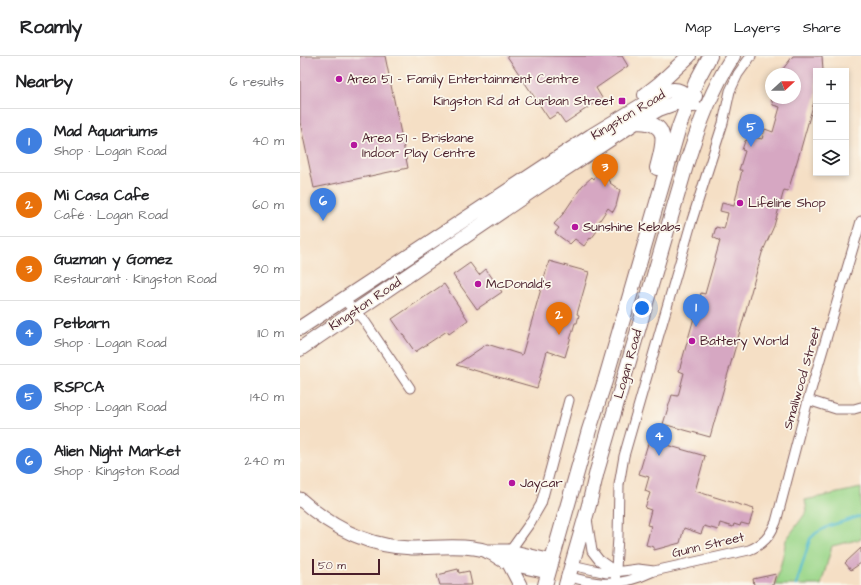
<!DOCTYPE html>
<meta charset="utf-8">
<style>
body{margin:0;font-family:"Architects Daughter",sans-serif;background:#f2f2f2;color:#202124}
.controls{position:absolute;right:12px;top:12px;display:grid;overflow:hidden;border-radius:0px;box-shadow:0 2px 6px #0003}
.controls button{width:36px;height:36px;display:grid;place-items:center;padding:0;border:0;border-bottom:1px solid #e0e0e0;background:#fff;color:#202124;font:20px sans-serif}
.compass{position:absolute;left:465px;top:12px;width:36px;height:36px;border-radius:50%;background:#fff;box-shadow:0 2px 6px #0003;rotate:69deg}
.scale{position:absolute;left:12px;bottom:10px;width:68px;box-sizing:border-box;padding-left:4px;border:2px solid #4a1f2b;border-top:0;font-size:11px;line-height:14px;white-space:nowrap;color:#4a1f2b;-webkit-text-stroke:3px #fbf7ec;paint-order:stroke}
.you{position:absolute;left:342px;top:252px;width:14px;height:14px;margin:-10px;border:3px solid #fff;border-radius:50%;background:#1a73e8;box-shadow:0 0 0 6px #1a73e833}
.badge{display:grid;place-items:center;width:26px;height:26px;border-radius:50%;background:#b5179e;color:#fff;font-size:13px;font-weight:700}
.pin{position:absolute;translate:-50% -33px;filter:drop-shadow(0 1px 2px #0008)}
.pin::after{content:'';position:absolute;top:21px;width:14px;height:12px;background:inherit;clip-path:polygon(0 0,100% 0,50% 100%)}
.list{margin:0;padding:0;list-style:none}
h2{display:flex;justify-content:space-between;align-items:center;height:52px;margin:0;padding:0 16px;font-size:17px}
h2 small{font-size:13px;font-weight:400;color:#757577}
.list li{display:grid;grid-template-columns:26px 1fr auto;gap:12px;align-items:center;box-sizing:border-box;height:64px;padding:0 16px;border-top:1px solid #e0e0e0}
.list b{display:block;font-size:15px;white-space:nowrap}
.list p{margin:0;font-size:13px;white-space:nowrap;color:#757577}
.list em{font-size:13px;font-style:normal;color:#757577}
.icon{flex:none;width:22px;height:22px;fill:none;stroke:currentColor;stroke-width:2;stroke-linecap:round;stroke-linejoin:round}
.map{position:relative;flex:none;width:561px;height:529px;overflow:hidden}
header{display:flex;align-items:center;gap:24px;box-sizing:border-box;height:56px;padding:0 20px;background:#fff;border-bottom:1px solid #e0e0e0}
header strong{font-size:19px}
nav{display:flex;gap:22px;margin-inline-start:auto;font-size:14px}
main{display:flex}
aside{flex:1;background:#fff}
.map>svg:first-child{display:block}
</style>
<header>
<strong>Roamly</strong>
<nav><a>Map</a><a>Layers</a><a>Share</a></nav>
</header>
<main>
<aside>
<h2>Nearby<small>6 results</small></h2>
<ul class="list">
<li><span class="badge" style="background:#3f7fe0">1</span><div><b>Mad Aquariums</b><p>Shop · Logan Road</p></div><em>40 m</em></li>
<li><span class="badge" style="background:#e8710a">2</span><div><b>Mi Casa Cafe</b><p>Café · Logan Road</p></div><em>60 m</em></li>
<li><span class="badge" style="background:#e8710a">3</span><div><b>Guzman y Gomez</b><p>Restaurant · Kingston Road</p></div><em>90 m</em></li>
<li><span class="badge" style="background:#3f7fe0">4</span><div><b>Petbarn</b><p>Shop · Logan Road</p></div><em>110 m</em></li>
<li><span class="badge" style="background:#3f7fe0">5</span><div><b>RSPCA</b><p>Shop · Logan Road</p></div><em>140 m</em></li>
<li><span class="badge" style="background:#3f7fe0">6</span><div><b>Alien Night Market</b><p>Shop · Kingston Road</p></div><em>240 m</em></li>
</ul>
</aside>
<div class="map">
<svg width="561" height="529" viewBox="0 0 561 529">
<rect width="100%" height="100%" fill="#fbf7ec"/>
<filter id="ink" filterUnits="userSpaceOnUse"><feTurbulence type="fractalNoise" baseFrequency=".025" numOctaves="2"/><feDisplacementMap in="SourceGraphic" scale="8" xChannelSelector="R" yChannelSelector="G"/><feConvolveMatrix kernelMatrix="1 2 1 2 8 2 1 2 1" color-interpolation-filters="sRGB"/></filter>
<filter id="wash" filterUnits="userSpaceOnUse"><feTurbulence type="fractalNoise" baseFrequency=".012" numOctaves="4" result="noise"/><feDisplacementMap in="SourceGraphic" scale="16" xChannelSelector="R" yChannelSelector="G"/><feGaussianBlur stdDeviation="0.9" result="paint"/><feColorMatrix in="noise" values="0 0 0 0 0 0 0 0 0 0 0 0 0 0 0 0 0 1.4 0 .05"/><feComposite in="paint" operator="in"/></filter>
<g filter="url(#wash)">
<rect width="100%" height="100%" fill="#f5dfc5"/>
<path fill="#9cd78b" stroke="#737b5b" d="M561,432V483L532,490L521,529H475L482,504L486,484L507,455L505,444Z"/>
<g fill="none" stroke-linecap="round" stroke-linejoin="round">
<path stroke="#51bbce" stroke-width="2.5" d="M496,529L510,483L516,477L529,470L561,460"/>
</g>
<g id="blocks">
<path fill="#d6a7c2" d="M0,0H85L108,112L14,132L0,66Z
M207,0H322L328,10L296,32L302,42L265,67L258,57L249,63Z
M493,0H522L523,15H516V39L499,99L488,135L484,134L474,170L462,197L410,381L363,368L372,339L378,340L384,317L379,315L401,237L405,238L420,185L413,181L416,171L424,173L428,157L420,155L422,147L434,150L442,114H439L445,95L442,94L445,85L453,81L462,83L465,73L473,76L480,51L473,49L471,42H495V18H479Z
M298,116L311,126L310,127L320,134L316,150L313,156L308,152L294,173L297,175L291,183L290,182L284,190L275,183L270,188L255,177L259,172L254,168L263,158L282,130L292,121L294,123Z
M249,205L289,216L277,258L279,259L277,267H275L265,301L247,295L237,332L156,309L187,288L222,299Z
M170,207L179,219L186,213L202,236L177,253L153,219Z
M144,228L168,264L149,278L147,275L115,296L92,263Z
M349,384L405,400L395,435L454,453L449,469L441,467L440,470L434,468L433,471L420,467L418,474L404,470L401,478L384,472L380,487L354,494V491L346,489L351,470L347,469L351,454L345,452L350,437L345,435L349,421L339,418Z
M561,492V507L551,514L545,507Z
M158,513L159,517L169,515L172,529H140L137,519L146,517V516Z
M476,518L473,529H454L453,523Z"/>
</g>
</g>
<g filter="url(#ink)">
<use href="#blocks" fill-opacity="0" stroke="#866261" stroke-width="1"/>
<g fill="none" stroke-linecap="round" stroke-linejoin="round">
<g stroke="#866261" stroke-width="11">
<path id="street" d="M43,243L61,261L66,267L110,332
M508,344L536,353H554L561,351
M287,463L292,495L299,504L316,516
M210,495L230,467L241,448L269,344
M272,509L307,517L338,513L354,515
M269,521C279,523 289,526 300,527C319,529 337,523 354,515L449,494C464,488 470,480 476,466L508,344L561,165
M315,529L318,481L319,429L324,400L392,164L423,67L430,35L438,18L451,0"/>
</g>
<g stroke="#866261" stroke-width="15">
<path id="secondary" d="M0,443C32,472 69,491 112,492C133,492 153,489 173,492C178,493 184,493 188,496C194,498 198,502 204,505C217,510 235,513 248,516
M187,495H210L252,505
M209,502L208,506L220,529"/>
</g>
<g stroke="#866261" stroke-width="16">
<path id="primary" d="M345,39L359,28L389,0
M336,66C372,66 363,88 357,112
M0,272L291,80L362,37C378,30 385,36 394,49
M0,293L230,136L336,66L359,53L395,40
M245,529L289,374L305,325L379,71L396,26L410,0
M266,529L289,449L297,415L387,106C399,69 412,33 433,0"/>
</g>
<use href="#street" stroke="#fff" stroke-width="9"/>
<use href="#secondary" stroke="#fff" stroke-width="13"/>
<use href="#primary" stroke="#fff" stroke-width="14"/>
</g>
</g>
<g fill="#b5179e" stroke="#fbf7ec" stroke-width="1.5">
<circle cx="39" cy="23" r="4"/>
<rect x="318" y="41" width="8" height="8" rx="2"/>
<circle cx="54" cy="89" r="4"/>
<circle cx="440" cy="147" r="4"/>
<circle cx="275" cy="171" r="4"/>
<circle cx="178" cy="228" r="4"/>
<circle cx="392" cy="285" r="4"/>
<circle cx="212" cy="427" r="4"/>
</g>
<g text-anchor="middle" dominant-baseline="central" stroke-width="3.5" stroke-linejoin="round" paint-order="stroke">
<g font-size="13" fill="#4a1f2b" stroke="#fbf7ec" text-anchor="start">
<text x="47" y="23">Area 51 - Family Entertainment Centre</text>
<text x="314" y="45" text-anchor="end">Kingston Rd at Curban Street</text>
<text x="62" y="82">Area 51 - Brisbane<tspan x="62" dy="15">Indoor Play Centre</tspan></text>
<text x="448" y="147">Lifeline Shop</text>
<text x="283" y="171">Sunshine Kebabs</text>
<text x="186" y="228">McDonald's</text>
<text x="400" y="285">Battery World</text>
<text x="220" y="427">Jaycar</text>
</g>
<g font-size="13" fill="#4a1f2b" stroke="#fbf7ec">
<text transform="translate(328 59) rotate(-31)">Kingston Road</text>
<text transform="translate(65 248) rotate(-34)">Kingston Road</text>
<text transform="translate(328 308) rotate(-74)">Logan Road</text>
<text transform="translate(502 322) rotate(-74)">Smallwood Street</text>
<text transform="translate(408 489) rotate(-13)">Gunn Street</text>
</g>
</g>
</svg>
<div class="controls">
<button>+</button>
<button>−</button>
<button><svg class="icon" aria-label="layers" viewBox="0 0 24 24"><path d="M12 4l9 5-9 5-9-5zM3 14l9 5 9-5"/></svg></button>
</div>
<svg class="compass" viewBox="-18 -18 36 36"><path d="M0-13l5 13h-10z" fill="#e53935"/><path d="M0 13l5-13h-10z" fill="#757577"/></svg>
<div class="scale">50 m</div>
<div class="you"></div>
<div class="pin badge" style="left:396px;top:271px;background:#3f7fe0">1</div>
<div class="pin badge" style="left:259px;top:279px;background:#e8710a">2</div>
<div class="pin badge" style="left:305px;top:131px;background:#e8710a">3</div>
<div class="pin badge" style="left:359px;top:400px;background:#3f7fe0">4</div>
<div class="pin badge" style="left:451px;top:91px;background:#3f7fe0">5</div>
<div class="pin badge" style="left:23px;top:165px;background:#3f7fe0">6</div>
</div>
</main>
